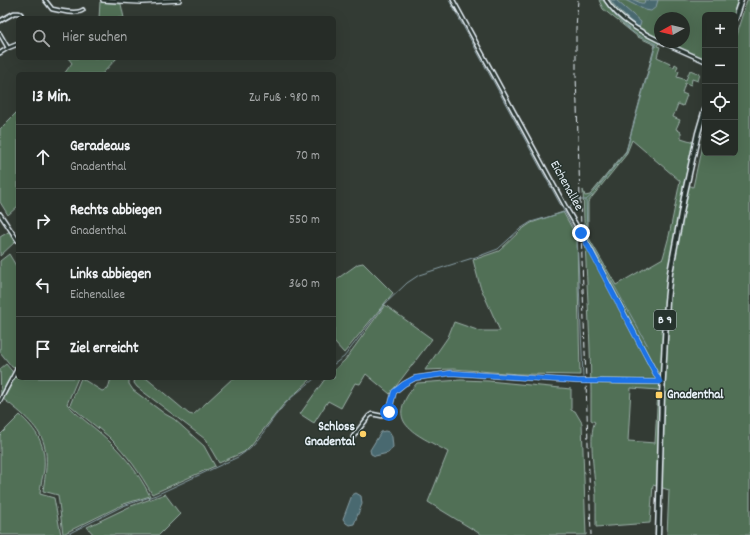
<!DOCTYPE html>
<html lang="de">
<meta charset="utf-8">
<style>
body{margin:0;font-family:Dekko,sans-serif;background:#323833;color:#f1f3f6}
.controls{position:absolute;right:12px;top:12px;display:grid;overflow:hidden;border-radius:6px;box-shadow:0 4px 16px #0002}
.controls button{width:36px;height:36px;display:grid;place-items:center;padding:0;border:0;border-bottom:1px solid #424844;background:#262c27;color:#f1f3f6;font:20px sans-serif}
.compass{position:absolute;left:654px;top:12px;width:36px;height:36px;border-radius:50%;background:#262c27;box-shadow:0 4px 16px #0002;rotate:262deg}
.stop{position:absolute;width:12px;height:12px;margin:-9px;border:3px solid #1a73e8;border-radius:50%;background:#fff}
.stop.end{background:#1a73e8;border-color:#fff;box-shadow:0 1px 4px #0008}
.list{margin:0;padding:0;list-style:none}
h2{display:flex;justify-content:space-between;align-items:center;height:52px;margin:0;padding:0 16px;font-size:17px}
h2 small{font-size:13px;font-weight:400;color:#a4a7a7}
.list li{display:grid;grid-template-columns:26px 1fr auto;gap:12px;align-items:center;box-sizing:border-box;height:64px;padding:0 16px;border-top:1px solid #424844}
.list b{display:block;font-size:15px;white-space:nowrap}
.list p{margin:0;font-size:13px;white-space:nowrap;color:#a4a7a7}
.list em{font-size:13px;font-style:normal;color:#a4a7a7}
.icon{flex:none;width:22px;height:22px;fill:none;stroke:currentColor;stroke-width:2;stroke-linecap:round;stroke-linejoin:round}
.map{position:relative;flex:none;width:750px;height:535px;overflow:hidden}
.search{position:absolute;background:#262c27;box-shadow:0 4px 16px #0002;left:16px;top:16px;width:320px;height:44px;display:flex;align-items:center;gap:10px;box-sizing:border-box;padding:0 14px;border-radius:6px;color:#a4a7a7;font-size:15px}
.panel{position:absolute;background:#262c27;box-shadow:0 4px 16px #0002;left:16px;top:72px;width:320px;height:308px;border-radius:6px}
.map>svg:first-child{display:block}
</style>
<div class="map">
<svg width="750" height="535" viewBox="0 0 750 535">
<rect width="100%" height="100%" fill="#333b34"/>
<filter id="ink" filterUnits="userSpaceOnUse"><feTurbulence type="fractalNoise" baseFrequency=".025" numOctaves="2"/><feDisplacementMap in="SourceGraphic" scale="8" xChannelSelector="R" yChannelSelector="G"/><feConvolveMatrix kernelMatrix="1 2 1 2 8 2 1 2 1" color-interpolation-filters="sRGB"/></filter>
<g filter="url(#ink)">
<path fill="#516f57" stroke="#9cb0a8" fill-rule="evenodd" d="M599,0H738L733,15H705V59L664,42H684V18H660V41L657,46L660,47L657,57L670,63L669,65L674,67L675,64L678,66L676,70L679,71L677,77L686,80L690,70L700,74L698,81L692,79L691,85L685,83L682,93L687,95L683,106L678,104L673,117L680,120L676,129L681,132V138L694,142L684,183L693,187L705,131V153H735V38L747,0H750V535H667L669,490L653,485L650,523L596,527C596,517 596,506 596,496C595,481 588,432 595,422L591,420C592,343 585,267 583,190L585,196L590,195L626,151L655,45L638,37L603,9ZM632,140L680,181L669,236L663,258L616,285L590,240L588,235V202L626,155ZM631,388L658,390L655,443L628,441Z
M100,2L121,4L124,18H99Z
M68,58H117L102,74H64L72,63Z
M18,111V206L8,215L0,202V129Z
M563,212L577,237L580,375L519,374L453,369L425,370L448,337L454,322L480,331H500L480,286L473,260L499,251L521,230L531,223Z
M10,231L16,241L0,256V237Z
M9,254L18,269V364L14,368L12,367L0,352V261Z
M363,263L393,293L344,353L334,342V281L358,264Z
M385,305L432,339L390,394L366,374L360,384L355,383L341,408L328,401L314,423L300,414L325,379L334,378V370L345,360Z
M6,364L12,371L13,374L1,397L0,369Z
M18,369V378H78L67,404C77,415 87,422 98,431C119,449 138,471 150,496L124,504L63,534L58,495L43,491C45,476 49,459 44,444C39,426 17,409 3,399Z
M81,378L102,391L108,389L111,378H129V384L133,390L165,414L174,419L204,446L215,466L152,494C140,473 127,454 109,437C96,426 82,416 70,405Z
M135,378H146L189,414L193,415L233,378H312L283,405L251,445L244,452L219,463L205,439L137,387L134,383Z
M461,380L488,381L571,389V410L575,411L582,423L586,535H482L428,502L448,452C416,433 381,424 417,383Z
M20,415C37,431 46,444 44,469C43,477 40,485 40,494L54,498L61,535H0V435Z
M165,494L180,514L159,535H94L87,527L131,506Z"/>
<path fill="#496970" stroke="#899fa6" d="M610,0H616L641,22L640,26L638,27C627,19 618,10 610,0Z
M625,0H634L641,3H644L645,0H658L656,7L651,11L645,10Z
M385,431L389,432L392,437L393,447L388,453L375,456L371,454L370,450L381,432Z
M356,493L361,496L362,504L354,524L349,525L346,523L343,519L352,495Z"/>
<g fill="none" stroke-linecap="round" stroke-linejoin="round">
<path stroke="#899fa6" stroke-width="1" d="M449,0L577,235L583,377
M594,192L626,152L656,44C650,41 642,38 636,34C624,26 611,13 604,0
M586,200L587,235L589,241
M568,210L576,200H586L592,195
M592,246L648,346
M334,364L344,357L384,305L407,283L419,275L482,255L498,249L520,229L531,222L565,212
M66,535L123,506L156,495L238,457C260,443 265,427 281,409C290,397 304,388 315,378"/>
<g stroke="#e8f1f8" stroke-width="5.5">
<path id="minor" d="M45,0L52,9C61,11 76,15 83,10
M453,0L568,211L588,245L660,382
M606,0C619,20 639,31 660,41
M0,21L14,13H19L21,14
M0,34L8,48L0,53
M662,42L705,61
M8,48L18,44
M0,214L18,241
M0,401L18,367
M353,437L369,416L372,414L382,416L389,412L394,392L404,384L415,378L451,373L577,381L660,382"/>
</g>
<g stroke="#e8f1f8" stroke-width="6">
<path id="secondary" d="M103,0L142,2L179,0"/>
</g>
<g stroke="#e8f1f8" stroke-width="7">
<path id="primary" d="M735,18L741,0
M658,535L662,395L667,301L670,273L685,192L698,133L705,109"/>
</g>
<use href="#minor" stroke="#26332d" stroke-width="2.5"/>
<use href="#secondary" stroke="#26332d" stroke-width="3.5"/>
<use href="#primary" stroke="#26332d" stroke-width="4"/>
<path stroke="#e8f1f8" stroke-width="1" stroke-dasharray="6 3" stroke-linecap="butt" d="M578,0L576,29V75L591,535"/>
</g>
</g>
<g fill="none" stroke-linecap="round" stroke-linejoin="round" filter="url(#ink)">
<path stroke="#1a73e8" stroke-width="5" d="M389,412L394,392L404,384L415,378L452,373L577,381L660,382L581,233"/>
</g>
<g fill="#ffd166" stroke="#26332d" stroke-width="1.5">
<rect x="655" y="391" width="8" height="8" rx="2"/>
<circle cx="363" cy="434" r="4"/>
</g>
<g text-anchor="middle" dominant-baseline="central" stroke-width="3" stroke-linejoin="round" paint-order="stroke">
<rect fill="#26332d" stroke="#aeb8bb" stroke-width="1" x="654" y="310" width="22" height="20" rx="3"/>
<g font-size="12" font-weight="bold" fill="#e8f1f8">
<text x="665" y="320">B 9</text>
</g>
<g font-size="13" fill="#e8f1f8" stroke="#26332d">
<text transform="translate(566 186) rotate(61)">Eichenallee</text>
</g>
<g font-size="13" font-weight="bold" fill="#e8f1f8" stroke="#26332d" text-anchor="start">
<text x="667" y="395">Gnadenthal</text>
<text x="355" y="427" text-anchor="end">Schloss<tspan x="355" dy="15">Gnadental</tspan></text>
</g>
</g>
</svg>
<div class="controls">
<button>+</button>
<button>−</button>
<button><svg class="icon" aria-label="locate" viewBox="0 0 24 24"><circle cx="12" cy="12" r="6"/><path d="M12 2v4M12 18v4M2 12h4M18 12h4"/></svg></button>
<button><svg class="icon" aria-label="layers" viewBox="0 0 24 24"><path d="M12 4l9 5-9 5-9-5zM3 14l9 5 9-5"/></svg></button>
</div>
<svg class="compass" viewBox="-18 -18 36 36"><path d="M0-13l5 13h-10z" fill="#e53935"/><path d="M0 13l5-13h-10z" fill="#a4a7a7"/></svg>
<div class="stop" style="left:389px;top:412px"></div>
<div class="stop end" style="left:581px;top:233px"></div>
<div class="search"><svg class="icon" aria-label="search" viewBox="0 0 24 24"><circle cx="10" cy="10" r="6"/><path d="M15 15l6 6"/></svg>Hier suchen</div>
<section class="panel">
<h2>13 Min.<small>Zu Fuß · 980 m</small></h2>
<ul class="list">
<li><svg class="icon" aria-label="ahead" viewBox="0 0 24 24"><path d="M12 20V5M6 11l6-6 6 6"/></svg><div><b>Geradeaus</b><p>Gnadenthal</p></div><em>70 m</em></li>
<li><svg class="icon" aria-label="right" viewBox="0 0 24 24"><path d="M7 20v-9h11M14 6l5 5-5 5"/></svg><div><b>Rechts abbiegen</b><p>Gnadenthal</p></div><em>550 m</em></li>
<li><svg class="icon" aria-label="left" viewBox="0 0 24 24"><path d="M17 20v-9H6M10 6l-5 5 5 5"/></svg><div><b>Links abbiegen</b><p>Eichenallee</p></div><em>360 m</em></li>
<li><svg class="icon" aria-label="arrive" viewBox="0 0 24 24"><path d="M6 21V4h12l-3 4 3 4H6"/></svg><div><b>Ziel erreicht</b></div></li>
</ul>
</section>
</div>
